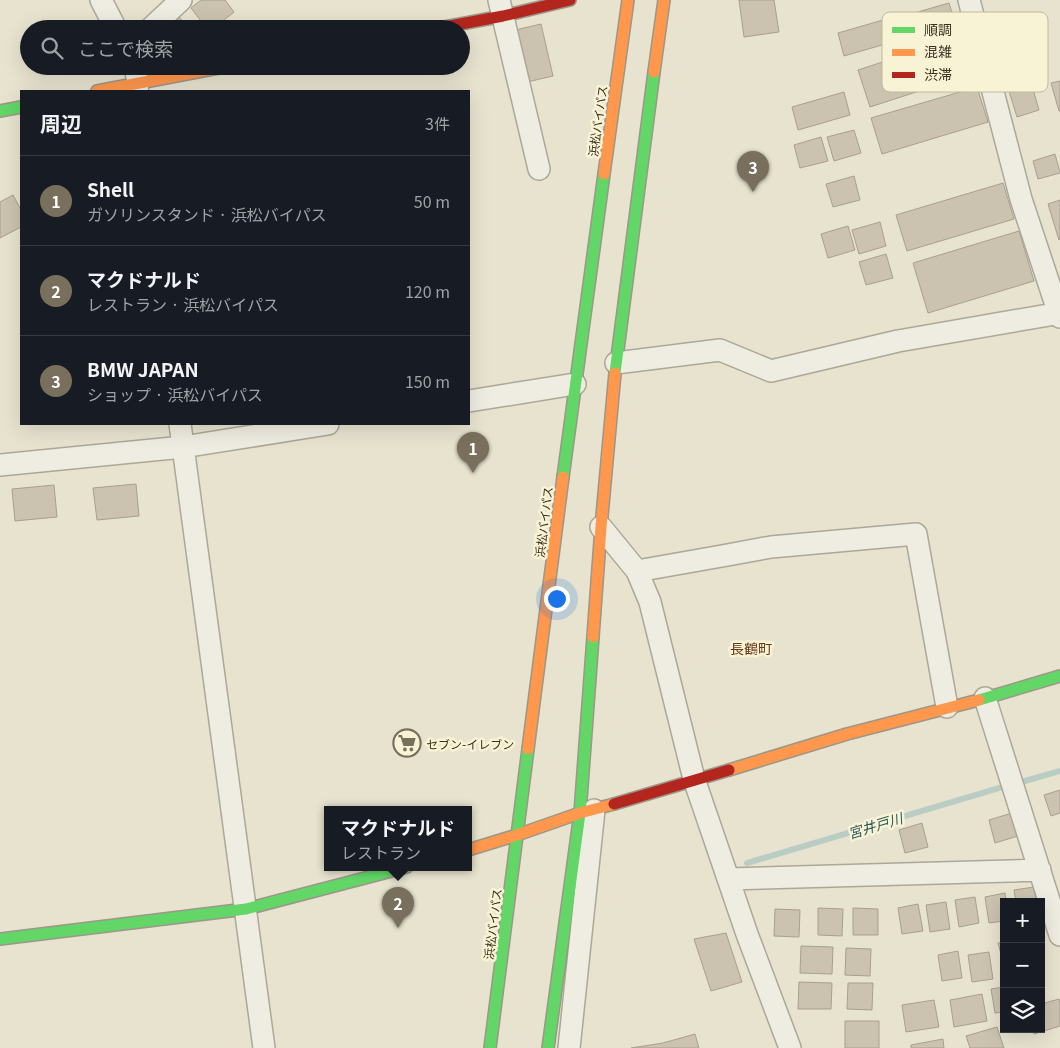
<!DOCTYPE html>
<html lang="ja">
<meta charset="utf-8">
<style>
body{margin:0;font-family:Georgia,"Noto Sans JP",serif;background:#242831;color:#f1f3f6}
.controls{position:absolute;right:15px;bottom:15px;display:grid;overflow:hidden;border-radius:0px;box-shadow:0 5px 20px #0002}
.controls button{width:45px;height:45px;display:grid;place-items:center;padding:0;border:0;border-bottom:1px solid #363941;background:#171b24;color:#f1f3f6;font:25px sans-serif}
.you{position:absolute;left:556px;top:598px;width:18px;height:18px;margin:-12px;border:4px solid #fff;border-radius:50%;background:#1a73e8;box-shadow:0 0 0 8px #1a73e833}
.badge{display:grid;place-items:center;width:32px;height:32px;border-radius:50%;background:#786f5c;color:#fff;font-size:16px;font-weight:700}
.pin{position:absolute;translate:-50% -41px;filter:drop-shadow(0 1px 2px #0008)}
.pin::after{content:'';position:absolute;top:26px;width:18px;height:15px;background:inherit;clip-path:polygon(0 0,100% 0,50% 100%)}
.popup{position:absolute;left:324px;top:806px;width:148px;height:65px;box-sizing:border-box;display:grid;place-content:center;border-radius:0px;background:#171b24;filter:drop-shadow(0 1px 4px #0005);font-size:16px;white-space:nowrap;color:#9ea1a6}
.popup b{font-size:19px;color:#f1f3f6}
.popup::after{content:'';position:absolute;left:50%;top:100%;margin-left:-10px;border:10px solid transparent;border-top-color:#171b24}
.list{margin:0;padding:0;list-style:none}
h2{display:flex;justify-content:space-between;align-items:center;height:65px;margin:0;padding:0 20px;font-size:21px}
h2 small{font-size:16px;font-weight:400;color:#9ea1a6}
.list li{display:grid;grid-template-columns:32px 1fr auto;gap:15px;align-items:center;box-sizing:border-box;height:90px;padding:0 20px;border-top:1px solid #363941}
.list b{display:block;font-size:19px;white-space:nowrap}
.list p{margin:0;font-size:16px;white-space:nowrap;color:#9ea1a6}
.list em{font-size:16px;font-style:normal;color:#9ea1a6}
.icon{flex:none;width:28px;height:28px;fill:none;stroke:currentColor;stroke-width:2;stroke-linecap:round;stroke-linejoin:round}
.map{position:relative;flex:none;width:1060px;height:1048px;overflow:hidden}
.search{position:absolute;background:#171b24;box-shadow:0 5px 20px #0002;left:20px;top:20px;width:450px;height:55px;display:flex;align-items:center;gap:12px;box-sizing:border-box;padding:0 18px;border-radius:28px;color:#9ea1a6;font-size:19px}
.panel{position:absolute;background:#171b24;box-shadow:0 5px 20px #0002;left:20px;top:90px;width:450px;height:335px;border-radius:0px}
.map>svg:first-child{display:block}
</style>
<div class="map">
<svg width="1060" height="1048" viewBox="0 0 1060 1048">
<rect width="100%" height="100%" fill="#e7e3cf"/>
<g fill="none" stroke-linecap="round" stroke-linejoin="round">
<path stroke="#bacdc4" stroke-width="6" d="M1025,781L1060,771
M747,863L1002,787"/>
</g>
<path fill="#cbc2b0" stroke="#a89f8e" d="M201,0H225L234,12L213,29H207L191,8Z
M739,0H774L779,32L744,37Z
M949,3L956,26L904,41L897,18Z
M179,17L189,29H163Z
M890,18L896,41L844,56L838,33Z
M541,24L553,76L523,83L511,31Z
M938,44L950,81L870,107L858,70Z
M1060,81V111H1059L1051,83Z
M1031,82L1039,110L1017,117L1008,88Z
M977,87L988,122L882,154L871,118Z
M844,92L850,115L798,130L792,107Z
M854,130L861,153L834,161L827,137Z
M821,137L828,161L800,168L794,145Z
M1055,154L1060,173L1038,179L1033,161Z
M854,176L860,200L833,207L826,184Z
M1003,183L1014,219L907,251L896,215Z
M13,195L21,210V227L0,238V202Z
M1060,200V239L1059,240L1048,204Z
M880,222L886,246L859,254L852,230Z
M848,226L855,250L828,258L821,234Z
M1019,231L1034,281L928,313L913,263Z
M886,254L893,278L866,285L859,262Z
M136,484L139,516L97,520L93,488Z
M54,485L57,517L15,521L12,489Z
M1060,790V813L1051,816L1044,795Z
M1012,813L1018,836L995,843L989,820Z
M922,823L928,847L905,853L899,830Z
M1034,887L1036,902H1016L1014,890Z
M1005,893L1006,902H1004V921L989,923L985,897Z
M975,897L979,923L959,927L955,900Z
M946,902L950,929L930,932L926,905Z
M918,904L923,931L902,934L898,908Z
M818,908L843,909L842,936L818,935Z
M853,908L878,909V935H853Z
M775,909L800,910L799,937L774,936Z
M726,933L742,982L711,991L694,939Z
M1004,942V965L998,943Z
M801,946L833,947L832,974L800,973Z
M846,948L871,949L870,976L845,975Z
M958,951L962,978L942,981L938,955Z
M989,952L993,979L972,982L968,955Z
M799,982L832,983L831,1009H798Z
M848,983H873L872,1010L847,1009Z
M1004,987V1012L995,1013L991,989Z
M982,994L987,1021L954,1027L950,1000Z
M1059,999L1060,1004V1026L1034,1034L1033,1029H1041V1004Z
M934,1000L939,1027L906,1032L902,1005Z
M845,1021H879V1048H845Z
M997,1027L1004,1048H970L966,1036Z
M695,1034L699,1048H631L663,1043Z
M943,1039L944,1048H911V1045Z"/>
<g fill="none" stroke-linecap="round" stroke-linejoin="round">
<g stroke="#aca898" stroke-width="24">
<path id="street" d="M101,0L116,29
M499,0L539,169
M969,0L1021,199L1060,317
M150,29L181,0
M135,66L138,83L137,91
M616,363L720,350L771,371L898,341L1060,313
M469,401L575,384
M180,424L264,1048
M0,465L183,447L328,424
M601,527L637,571L650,602L694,779L747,934L790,1048
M637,571L722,556L771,547L916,534L947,707
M985,698L1060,935
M728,879L1040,870
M569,1048L594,810"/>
</g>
<g stroke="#9c9788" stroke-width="14">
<path id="fast" d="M0,111L21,107
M615,373L654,72
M563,477L604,174
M979,700L1060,676
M0,939L246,909L407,867
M490,1048L528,749
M548,1048L580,813L593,637"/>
</g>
<g stroke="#9c9788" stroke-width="14">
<path id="slow" d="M654,72L664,0
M97,91L229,66
M604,174L628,0
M593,637L601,527L615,373
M528,749L563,477
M729,770L847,734L979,700
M468,850L517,835L580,813L614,804"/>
</g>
<g stroke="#9c9788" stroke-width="14">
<path id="jam" d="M434,29L503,16L570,0
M614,804L729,770"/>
</g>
<use href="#street" stroke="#efece1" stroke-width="21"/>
<use href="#fast" stroke="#63d668" stroke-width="11"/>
<use href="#slow" stroke="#ff974d" stroke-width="11"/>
<use href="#jam" stroke="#b3261e" stroke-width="11"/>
</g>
<defs>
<g id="supermarket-ring" transform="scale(1.4375)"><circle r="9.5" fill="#f8f3d5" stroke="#786f5c" stroke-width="1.5"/><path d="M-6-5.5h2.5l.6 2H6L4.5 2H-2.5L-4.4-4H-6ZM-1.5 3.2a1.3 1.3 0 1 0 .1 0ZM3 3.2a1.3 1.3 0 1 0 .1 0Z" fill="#786f5c"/></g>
</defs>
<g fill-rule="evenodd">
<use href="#supermarket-ring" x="407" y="743"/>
</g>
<g text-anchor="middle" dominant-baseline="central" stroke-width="5" stroke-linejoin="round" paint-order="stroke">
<g font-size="12" fill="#3c311e" stroke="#f8f3d5">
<text transform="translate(597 121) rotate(-82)">浜松バイパス</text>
<text transform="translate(543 522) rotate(-83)">浜松バイパス</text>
<text transform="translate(492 924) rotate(-83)">浜松バイパス</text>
</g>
<g font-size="12" fill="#3c311e" stroke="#f8f3d5" text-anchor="start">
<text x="426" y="743">セブン-イレブン</text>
</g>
<g font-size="14" fill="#6b381b" stroke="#f8f3d5">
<text x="751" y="648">長鶴町</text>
</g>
<g font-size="14" font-style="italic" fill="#2d595d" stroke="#f8f3d5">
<text transform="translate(875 825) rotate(-17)">宮井戸川</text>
</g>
</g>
<rect x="882" y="12" width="166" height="80" rx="8" fill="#f8f3d5" stroke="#c0b99e" stroke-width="1"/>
<rect x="892" y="27" width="23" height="6" fill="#63d668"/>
<rect x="892" y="49" width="23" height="7" fill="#ff974d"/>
<rect x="892" y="72" width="23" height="6" fill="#b3261e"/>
<g font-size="14" fill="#3c311e">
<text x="924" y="35">順調</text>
<text x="924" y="57">混雑</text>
<text x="924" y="80">渋滞</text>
</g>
</svg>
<div class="controls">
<button>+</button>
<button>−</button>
<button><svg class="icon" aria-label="layers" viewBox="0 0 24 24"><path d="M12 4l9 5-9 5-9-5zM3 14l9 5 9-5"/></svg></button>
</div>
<div class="you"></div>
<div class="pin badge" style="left:473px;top:473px">1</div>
<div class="pin badge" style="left:398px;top:928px">2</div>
<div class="popup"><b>マクドナルド</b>レストラン</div>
<div class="pin badge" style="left:753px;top:192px">3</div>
<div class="search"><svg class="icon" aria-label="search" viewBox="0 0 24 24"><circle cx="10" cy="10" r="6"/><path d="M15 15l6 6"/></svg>ここで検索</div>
<section class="panel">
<h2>周辺<small>3件</small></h2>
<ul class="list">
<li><span class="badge">1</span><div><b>Shell</b><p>ガソリンスタンド · 浜松バイパス</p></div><em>50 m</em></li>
<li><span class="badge">2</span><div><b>マクドナルド</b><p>レストラン · 浜松バイパス</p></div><em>120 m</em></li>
<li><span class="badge">3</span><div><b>BMW JAPAN</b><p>ショップ · 浜松バイパス</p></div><em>150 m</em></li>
</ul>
</section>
</div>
